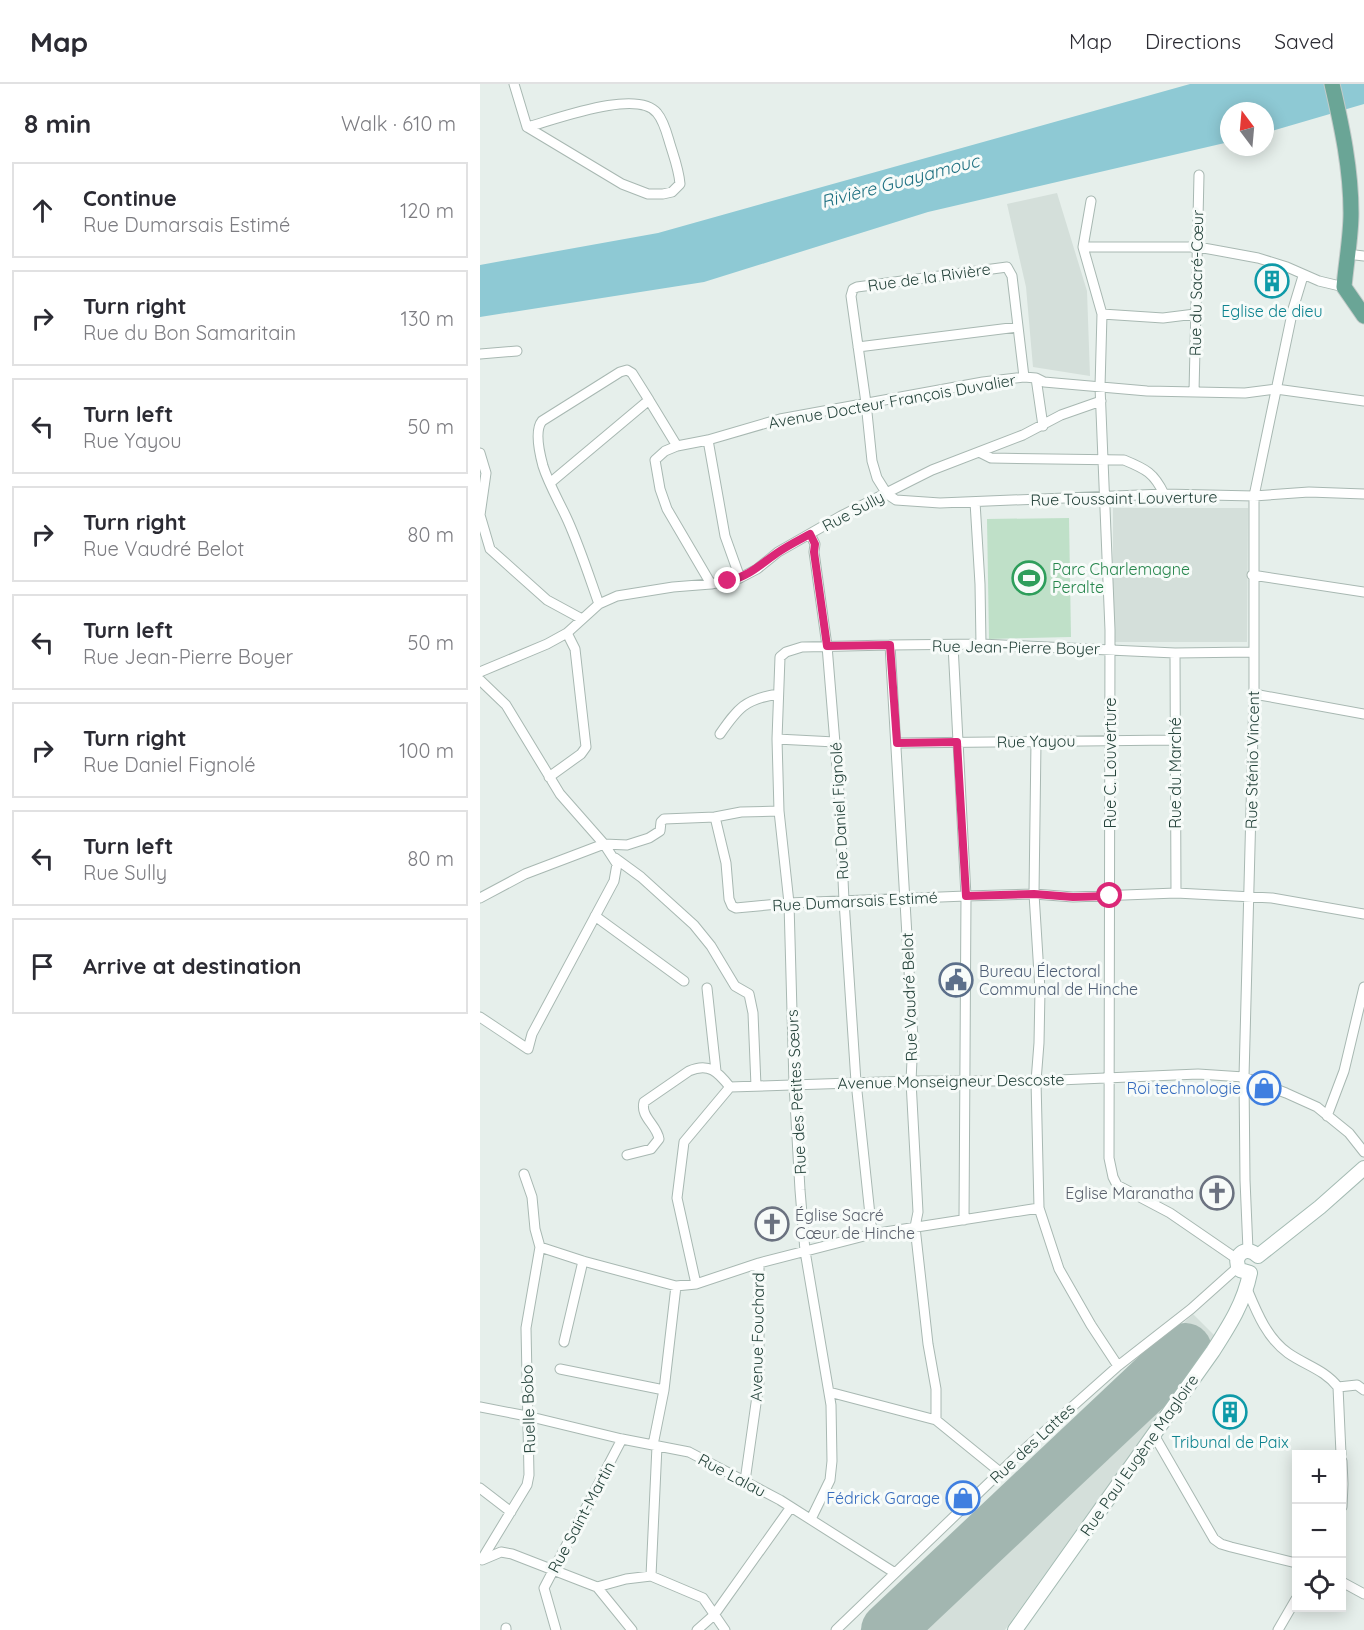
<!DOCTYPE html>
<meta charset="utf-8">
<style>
body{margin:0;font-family:Quicksand,sans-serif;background:#f2f2f3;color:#2b2b33}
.controls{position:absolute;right:18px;bottom:18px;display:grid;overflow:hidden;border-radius:0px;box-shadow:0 3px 15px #0003}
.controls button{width:54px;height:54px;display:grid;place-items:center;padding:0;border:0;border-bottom:2px solid #e1e1e2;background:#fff;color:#2b2b33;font:30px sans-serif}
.compass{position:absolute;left:740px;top:18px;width:54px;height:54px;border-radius:50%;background:#fff;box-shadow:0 3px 15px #0003;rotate:344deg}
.stop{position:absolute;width:18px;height:18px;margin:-14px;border:4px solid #db2777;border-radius:50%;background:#fff}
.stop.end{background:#db2777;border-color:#fff;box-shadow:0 2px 6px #0008}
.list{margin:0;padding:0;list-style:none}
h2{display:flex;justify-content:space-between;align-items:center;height:78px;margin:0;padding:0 24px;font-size:26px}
h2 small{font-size:20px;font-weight:400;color:#7c7c81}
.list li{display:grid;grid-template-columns:39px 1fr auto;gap:18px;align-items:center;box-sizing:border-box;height:96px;margin:0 12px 12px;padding:0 12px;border:2px solid #e1e1e2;border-radius:0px}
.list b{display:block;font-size:22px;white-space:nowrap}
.list p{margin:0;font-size:20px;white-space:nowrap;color:#7c7c81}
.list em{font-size:20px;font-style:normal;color:#7c7c81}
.icon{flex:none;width:33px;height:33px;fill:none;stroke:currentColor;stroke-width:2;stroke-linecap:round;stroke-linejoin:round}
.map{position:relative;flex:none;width:884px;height:1546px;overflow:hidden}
header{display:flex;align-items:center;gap:36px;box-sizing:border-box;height:84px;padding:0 30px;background:#fff;border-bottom:2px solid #e1e1e2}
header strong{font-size:28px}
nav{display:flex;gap:33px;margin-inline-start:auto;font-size:21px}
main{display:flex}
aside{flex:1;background:#fff}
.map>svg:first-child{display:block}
</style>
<header>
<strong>Map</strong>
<nav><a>Map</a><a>Directions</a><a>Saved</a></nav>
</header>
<main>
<aside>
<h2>8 min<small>Walk · 610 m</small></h2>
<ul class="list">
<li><svg class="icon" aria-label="ahead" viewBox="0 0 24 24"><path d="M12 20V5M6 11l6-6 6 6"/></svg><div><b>Continue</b><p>Rue Dumarsais Estimé</p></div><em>120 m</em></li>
<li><svg class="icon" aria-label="right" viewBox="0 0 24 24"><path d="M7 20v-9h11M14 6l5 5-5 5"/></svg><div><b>Turn right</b><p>Rue du Bon Samaritain</p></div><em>130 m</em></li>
<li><svg class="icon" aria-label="left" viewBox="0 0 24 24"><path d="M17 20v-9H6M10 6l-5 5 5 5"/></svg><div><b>Turn left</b><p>Rue Yayou</p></div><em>50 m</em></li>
<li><svg class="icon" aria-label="right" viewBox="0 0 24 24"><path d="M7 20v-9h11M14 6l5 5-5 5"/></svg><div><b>Turn right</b><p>Rue Vaudré Belot</p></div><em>80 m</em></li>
<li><svg class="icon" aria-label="left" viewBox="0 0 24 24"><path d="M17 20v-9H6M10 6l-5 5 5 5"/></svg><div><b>Turn left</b><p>Rue Jean-Pierre Boyer</p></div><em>50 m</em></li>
<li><svg class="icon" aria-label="right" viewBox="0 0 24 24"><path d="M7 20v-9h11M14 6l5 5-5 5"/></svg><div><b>Turn right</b><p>Rue Daniel Fignolé</p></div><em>100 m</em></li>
<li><svg class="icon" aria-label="left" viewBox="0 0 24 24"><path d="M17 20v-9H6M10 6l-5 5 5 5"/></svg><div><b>Turn left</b><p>Rue Sully</p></div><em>80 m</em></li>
<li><svg class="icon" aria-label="arrive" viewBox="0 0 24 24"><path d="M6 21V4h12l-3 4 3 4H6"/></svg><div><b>Arrive at destination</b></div></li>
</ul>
</aside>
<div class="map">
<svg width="884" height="1546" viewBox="0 0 884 1546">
<rect width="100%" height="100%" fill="#e6efeb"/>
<path fill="#d4dfda" d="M577,109L607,207L610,292L553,283L546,203L527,120Z
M633,424H768L767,558H633Z
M713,1230L735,1252L525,1546H380Z"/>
<path fill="#bfe0c8" d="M589,434L591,553L509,555L507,435Z"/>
<path fill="#8ec9d4" d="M710,0H884V20L785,49V27H749V58L448,128L224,198L0,233V181L178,149Z"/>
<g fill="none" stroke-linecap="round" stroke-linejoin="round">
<path stroke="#a2b6b0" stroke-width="54" d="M408,1546L705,1266"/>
<g stroke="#a8b8b2" stroke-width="11">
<path id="minor" d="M34,0L47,43L142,100L168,110H183L192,108L200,100C199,86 194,73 190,60C187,50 184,37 177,29C157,4 74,36 47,43
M611,117L603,163L622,230L620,303L630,546L629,1074L633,1093L637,1101L690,1129L757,1175
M603,163H718L778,174L807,183L839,197L864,203
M867,170L884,172
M622,230L683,234L715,230
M378,263L538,243
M0,270L37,267
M544,293L532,192L527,183L377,203L373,205L371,212L386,319L392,377L397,394L407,410L416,416L460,419L684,410L774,412L829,408L884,410
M556,294L563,342
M714,308L719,91
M169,316L197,362
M228,356L245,452L260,494
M0,369L6,389L0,431L10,465L67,516L102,535
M501,369L511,374L644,376C666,385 674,389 684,410
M70,399L169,316L152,289L147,286L140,288L62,337C54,347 60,371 63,382C69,401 80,419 88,437C100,464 109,492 119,520
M495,418L500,500L501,560
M330,450L335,460L334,468L347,562L359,708L364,817L376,998L392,1150
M772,491L884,508
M231,500L187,425L180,405L175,376L185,367L197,362L228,356L300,335L503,298L544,293L556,294L564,298L667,307L765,309L796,305L884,317
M410,561L433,955L431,997L438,1128L435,1143L448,1260L456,1305V1336
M473,561L486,812L484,1136
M695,569L696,809
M0,588L67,560L87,549L119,520L137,512L193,503L231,500L260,494L277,485L298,468L361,432L432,396L452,386L543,351L581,331L621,317
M0,596L26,621L80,710L124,760L137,780L134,797L52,950L48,965L0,933
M774,610L884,630
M240,650C258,624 265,615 298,610
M297,655L355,658
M556,658L554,810L560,906L559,959L556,997L559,1124L579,1185L611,1241L638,1282
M417,659L694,656
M69,693L101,670L106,663L95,565L87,549
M235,733L261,728L299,727
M135,774L161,793L214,841L231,862L255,902L269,910L273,929L276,1002
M0,814L45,790L124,760L147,761L169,754L180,747L181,738L184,735L235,733L246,779L249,815L252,822L256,824L309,819L486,812L554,810L593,813L696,809L792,814L884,830
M115,832L204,897
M227,904L236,987
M847,1032L864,987L884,903
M147,1071L171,1065L179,1055C177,1041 160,1033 164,1018L209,987C229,978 238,988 250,1003
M60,1163L103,1177L196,1202L216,1200L279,1179L392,1150L559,1124
M768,1166L765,1096L764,993L774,610V412L813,225L823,192
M216,1200L197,1114L204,1058L250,1003L431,997H556L718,990L764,993L806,1009L837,1023L869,1049L884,1068
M767,1205C777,1229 787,1254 808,1269C825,1281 845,1286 858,1303L861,1370
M84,1258L103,1177
M80,1285L184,1306
M858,1303L877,1301L884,1306
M349,1308L456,1336L520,1388
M0,1323L47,1332L142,1355L209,1368L300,1416L415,1489
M674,1351L734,1455L741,1460L751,1463L816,1479
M173,1361L184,1306L196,1202
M862,1377L863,1400L862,1423
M265,1397L279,1298V1179
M0,1404L31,1428
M331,1435L350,1396L352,1377L351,1321L325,1167L320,1106L314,1000L309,819L299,727L297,655L300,573L306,568L322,563L410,561L501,560L695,569L774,568
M2,1475L47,1401L49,1391L46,1244L60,1163L55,1145L52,1113L44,1090
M2,1476L21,1468L32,1470L117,1503L146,1495L171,1492L223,1514L245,1546
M171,1492L177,1362
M862,1498L884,1510
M117,1503L152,1546
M26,1546V1544
M76,1546L64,1504L142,1355
M217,1546L234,1531L311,1423
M356,1546L538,1371L638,1282L711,1225L758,1183
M798,1546L816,1515"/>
</g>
<g stroke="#a4bbb3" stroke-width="16">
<path id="secondary" d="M778,1172L840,1123L884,1084
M770,1189L760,1186C751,1172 766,1160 778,1172
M535,1546L733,1267C749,1242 764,1219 770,1189"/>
</g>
<g stroke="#c2cac8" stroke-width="17">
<path id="primary" d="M852,0C862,43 871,85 871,129C871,153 866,179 864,203L884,232"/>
</g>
<use href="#minor" stroke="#fff" stroke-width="9"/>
<use href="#secondary" stroke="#fff" stroke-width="14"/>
<use href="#primary" stroke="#6aa596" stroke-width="15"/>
</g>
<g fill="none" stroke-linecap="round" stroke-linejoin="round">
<path stroke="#db2777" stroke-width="8" d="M248,497C268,493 281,480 297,469C307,462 319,456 330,450L335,460L334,468L347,562L410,561L417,659L477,658L486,812L554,810L593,813L630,812"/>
</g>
<defs>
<g id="building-ring" transform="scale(1.725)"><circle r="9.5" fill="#f7fbf9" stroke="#0f9aa8" stroke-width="1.5"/><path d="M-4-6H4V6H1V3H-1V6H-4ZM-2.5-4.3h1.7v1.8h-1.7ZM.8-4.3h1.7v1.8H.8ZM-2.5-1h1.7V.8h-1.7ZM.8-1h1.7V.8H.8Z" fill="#0f9aa8"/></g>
<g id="stadium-ring" transform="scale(1.725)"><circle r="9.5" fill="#f7fbf9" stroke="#2e9e5b" stroke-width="1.5"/><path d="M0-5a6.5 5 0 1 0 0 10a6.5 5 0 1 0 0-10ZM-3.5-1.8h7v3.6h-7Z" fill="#2e9e5b"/></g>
<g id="civic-ring" transform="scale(1.725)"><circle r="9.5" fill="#f7fbf9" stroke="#5c6f8a" stroke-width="1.5"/><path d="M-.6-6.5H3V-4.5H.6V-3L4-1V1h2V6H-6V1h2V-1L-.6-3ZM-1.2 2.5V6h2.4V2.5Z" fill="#5c6f8a"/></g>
<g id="shop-ring" transform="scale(1.725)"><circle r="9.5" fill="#f7fbf9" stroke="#3f7fe0" stroke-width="1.5"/><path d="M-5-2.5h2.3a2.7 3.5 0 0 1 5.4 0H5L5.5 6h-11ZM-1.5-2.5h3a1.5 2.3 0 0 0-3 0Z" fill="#3f7fe0"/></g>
<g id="church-ring" transform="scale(1.725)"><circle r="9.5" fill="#f7fbf9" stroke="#6b7280" stroke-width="1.5"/><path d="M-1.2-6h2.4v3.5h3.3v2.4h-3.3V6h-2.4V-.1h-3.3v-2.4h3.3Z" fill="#6b7280"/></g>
</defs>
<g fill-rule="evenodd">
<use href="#building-ring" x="792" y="197"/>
<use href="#stadium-ring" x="549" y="494"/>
<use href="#civic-ring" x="476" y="896"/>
<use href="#shop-ring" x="784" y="1004"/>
<use href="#church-ring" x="737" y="1109"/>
<use href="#church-ring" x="292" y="1140"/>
<use href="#building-ring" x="750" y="1328"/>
<use href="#shop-ring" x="483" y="1414"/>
</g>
<g text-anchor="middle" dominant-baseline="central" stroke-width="6" stroke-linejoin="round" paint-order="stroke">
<g font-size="16" fill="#24423a" stroke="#f7fbf9">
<text transform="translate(449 193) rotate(-8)">Rue de la Rivière</text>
<text transform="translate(716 199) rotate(-89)">Rue du Sacré-Cœur</text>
<text transform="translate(412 317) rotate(-10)">Avenue Docteur François Duvalier</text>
<text transform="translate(644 414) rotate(-1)">Rue Toussaint Louverture</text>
<text transform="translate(373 427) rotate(-28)">Rue Sully</text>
<text transform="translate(536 563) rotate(1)">Rue Jean-Pierre Boyer</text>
<text transform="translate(556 657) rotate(-1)">Rue Yayou</text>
<text transform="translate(772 676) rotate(-89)">Rue Sténio Vincent</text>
<text transform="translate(630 679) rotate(-90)">Rue C. Louverture</text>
<text transform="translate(695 689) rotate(-90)">Rue du Marché</text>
<text transform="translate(359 727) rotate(-93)">Rue Daniel Fignolé</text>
<text transform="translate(375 817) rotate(-3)">Rue Dumarsais Estimé</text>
<text transform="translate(429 913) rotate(-92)">Rue Vaudré Belot</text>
<text transform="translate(471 997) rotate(-1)">Avenue Monseigneur Descoste</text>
<text transform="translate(316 1008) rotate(-93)">Rue des Petites Sœurs</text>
<text transform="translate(277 1253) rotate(-89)">Avenue Fouchard</text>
<text transform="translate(48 1325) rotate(-92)">Ruelle Bobo</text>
<text transform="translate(552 1359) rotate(-43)">Rue des Lattes</text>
<text transform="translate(659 1371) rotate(-55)">Rue Paul Eugène Magloire</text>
<text transform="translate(252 1391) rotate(28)">Rue Lalau</text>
<text transform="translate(101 1433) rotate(-62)">Rue Saint-Martin</text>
</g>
<g font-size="16" fill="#0d838f" stroke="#f7fbf9">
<text x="792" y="227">Eglise de dieu</text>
<text x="750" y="1358">Tribunal de Paix</text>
</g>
<g font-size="16" fill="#27864d" stroke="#f7fbf9" text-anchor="start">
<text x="572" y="485">Parc Charlemagne<tspan x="572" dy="18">Peralte</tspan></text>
</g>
<g font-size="16" fill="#4e5e75" stroke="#f7fbf9" text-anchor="start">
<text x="499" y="887">Bureau Électoral<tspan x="499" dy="18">Communal de Hinche</tspan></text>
</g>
<g font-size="16" fill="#366cbe" stroke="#f7fbf9" text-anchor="end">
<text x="761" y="1004">Roi technologie</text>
<text x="460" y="1414">Fédrick Garage</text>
</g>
<g font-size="16" fill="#5b616d" stroke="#f7fbf9" text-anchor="end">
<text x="714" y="1109">Eglise Maranatha</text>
<text x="315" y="1131" text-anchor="start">Église Sacré<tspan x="315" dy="18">Cœur de Hinche</tspan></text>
</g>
<g font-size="18" font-style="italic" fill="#1c6f80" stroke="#f7fbf9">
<text transform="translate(420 97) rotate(-15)">Rivière Guayamouc</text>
</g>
</g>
</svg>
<div class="controls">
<button>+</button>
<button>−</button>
<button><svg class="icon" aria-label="locate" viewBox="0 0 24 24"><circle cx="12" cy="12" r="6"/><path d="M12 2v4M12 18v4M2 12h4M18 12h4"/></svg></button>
</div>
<svg class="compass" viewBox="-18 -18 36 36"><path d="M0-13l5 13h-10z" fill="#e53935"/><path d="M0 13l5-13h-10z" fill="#7c7c81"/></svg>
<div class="stop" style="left:630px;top:812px"></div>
<div class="stop end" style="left:248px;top:497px"></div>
</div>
</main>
